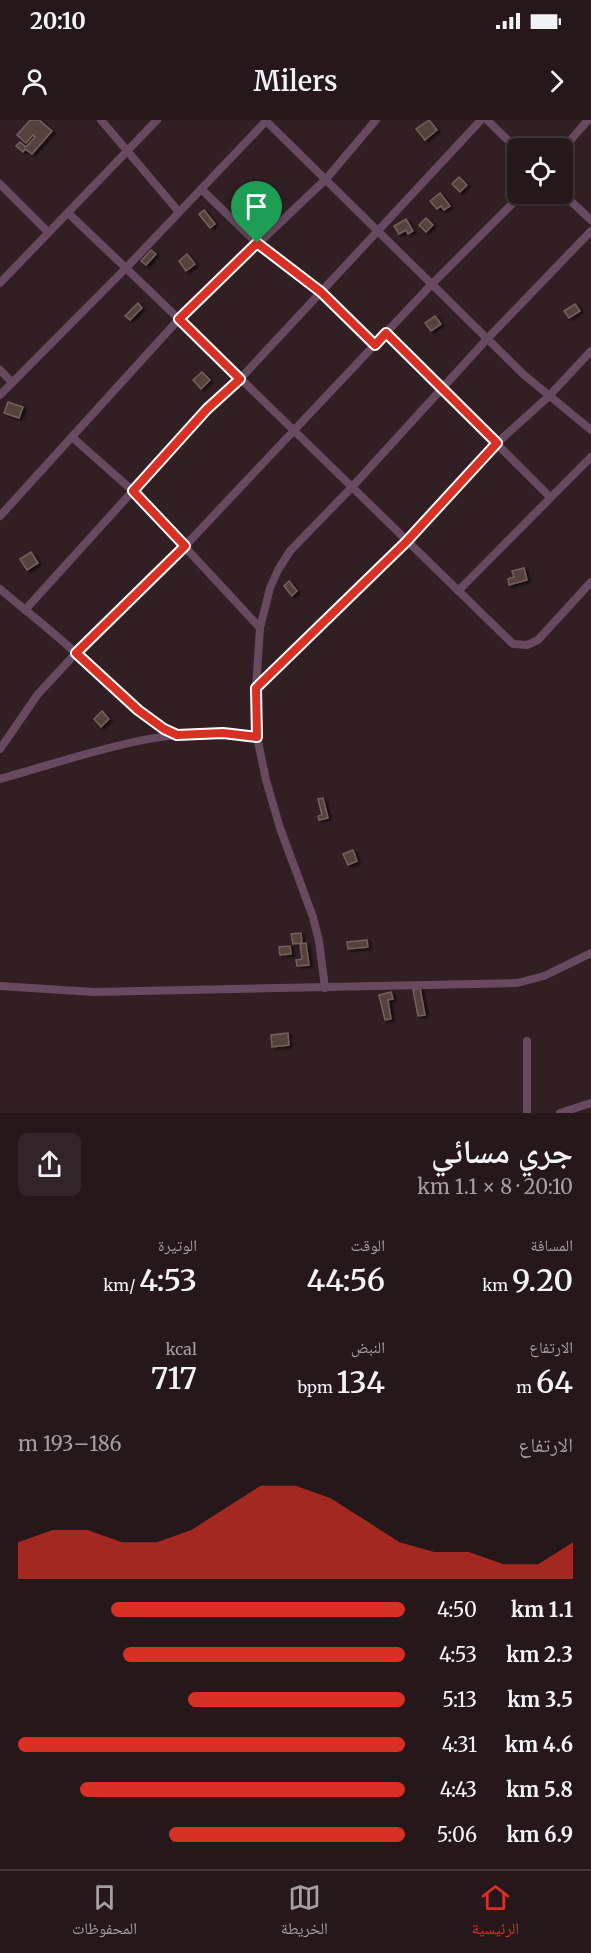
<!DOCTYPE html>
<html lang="ar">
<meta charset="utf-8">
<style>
body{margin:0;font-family:Merriweather,"Noto Naskh Arabic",serif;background:#322428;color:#f1f3f6;direction:rtl;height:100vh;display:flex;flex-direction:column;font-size:22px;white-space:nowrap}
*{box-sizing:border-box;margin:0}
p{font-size:20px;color:#a49fa3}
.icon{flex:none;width:33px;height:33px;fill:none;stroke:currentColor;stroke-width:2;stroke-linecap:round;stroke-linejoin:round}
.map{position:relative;height:993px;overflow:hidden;direction:ltr}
.panel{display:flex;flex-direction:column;background:#26171b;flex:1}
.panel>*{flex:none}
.tools{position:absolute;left:507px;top:18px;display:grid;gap:12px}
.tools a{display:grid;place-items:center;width:66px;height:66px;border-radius:9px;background:#26171b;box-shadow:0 2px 4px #0004,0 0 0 2px #42363a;font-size:30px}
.pin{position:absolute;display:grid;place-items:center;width:51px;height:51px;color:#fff;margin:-62px -26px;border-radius:50% 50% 50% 0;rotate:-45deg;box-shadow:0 0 6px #0007}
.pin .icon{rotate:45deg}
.round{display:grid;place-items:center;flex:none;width:63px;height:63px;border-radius:9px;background:#322428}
.summary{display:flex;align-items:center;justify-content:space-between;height:102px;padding:0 18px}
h1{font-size:33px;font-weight:600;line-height:45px}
.metrics{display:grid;grid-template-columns:repeat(3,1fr);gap:9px;height:102px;padding:6px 18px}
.metrics div{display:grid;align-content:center}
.metrics b{font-size:30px;font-weight:600}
.metrics small{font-size:16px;font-weight:400}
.metrics p{font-size:16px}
.chart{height:168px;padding:12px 18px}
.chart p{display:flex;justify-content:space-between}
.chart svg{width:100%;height:108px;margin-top:6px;fill:#d93025;opacity:.7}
ul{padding:0 18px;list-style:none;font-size:20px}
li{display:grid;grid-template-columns:96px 72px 1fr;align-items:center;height:45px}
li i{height:15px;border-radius:8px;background:#d93025}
.status{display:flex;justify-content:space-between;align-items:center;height:42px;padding:0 30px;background:#26171b;direction:ltr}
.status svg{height:16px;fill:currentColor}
header{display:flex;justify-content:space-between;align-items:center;height:78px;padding:0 18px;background:#26171b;font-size:27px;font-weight:600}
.dock{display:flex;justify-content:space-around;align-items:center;height:84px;border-top:2px solid #42363a;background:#26171b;font-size:16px;color:#a49fa3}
.dock a{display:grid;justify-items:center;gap:3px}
.dock .on{color:#d93025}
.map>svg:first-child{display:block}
</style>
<div class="status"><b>20:10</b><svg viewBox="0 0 49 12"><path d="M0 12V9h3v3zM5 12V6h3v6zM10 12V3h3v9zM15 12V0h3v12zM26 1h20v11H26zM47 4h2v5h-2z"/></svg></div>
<header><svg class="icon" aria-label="forward" viewBox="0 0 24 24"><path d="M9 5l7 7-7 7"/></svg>Milers<svg class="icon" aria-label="person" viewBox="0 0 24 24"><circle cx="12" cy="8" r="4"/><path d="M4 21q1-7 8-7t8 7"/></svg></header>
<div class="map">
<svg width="591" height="993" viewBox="0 0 591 993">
<defs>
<filter id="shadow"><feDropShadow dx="3" dy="2" stdDeviation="1.5" flood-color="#0009"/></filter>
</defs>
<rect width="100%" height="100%" fill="#321f24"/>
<g fill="#57433e" stroke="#76605b" stroke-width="1.5" filter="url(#shadow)">
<path d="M30 0H39L52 11 32 34 25 29 23 32 16 26 20 22 26 27 35 17 33 15 26 23 17 15Z"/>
<path d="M429 0 437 10 425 20 416 9Z"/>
<path d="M459 57 467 65 460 72 452 64Z"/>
<path d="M440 73 450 86 444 90 441 86 437 89 430 81Z"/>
<path d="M204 90 215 104 210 108 199 94Z"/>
<path d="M426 98 433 105 426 112 419 105Z"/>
<path d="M406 99 413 111 408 114 406 110 399 114 394 106Z"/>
<path d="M151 130 156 134 146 145 141 141Z"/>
<path d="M187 134 195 144 186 151 179 141Z"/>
<path d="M138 183 142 188 130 200 125 196Z"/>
<path d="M575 184 580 191 569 198 564 191Z"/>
<path d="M435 196 441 204 431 211 425 203Z"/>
<path d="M202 252 210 260 201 269 193 260Z"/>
<path d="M8 282 23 287 19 298 4 293Z"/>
<path d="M31 432 38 443 27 450 20 439Z"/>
<path d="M524 448 527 460 509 465 508 459 514 457 512 451Z"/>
<path d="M289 461 297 471 292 476 284 466Z"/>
<path d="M102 591 109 599 101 607 94 599Z"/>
<path d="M323 678 328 698 319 700 318 696 322 695 318 679Z"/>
<path d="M353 730 357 741 348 745 343 734Z"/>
<path d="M301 813 302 823 293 824 291 814Z"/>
<path d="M367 820 368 827 348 829 347 822Z"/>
<path d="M306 823 309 845 297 846 296 840 302 839 300 824Z"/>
<path d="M290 826 291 834 280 835 279 827Z"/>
<path d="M420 868 425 895 418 896 413 870Z"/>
<path d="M391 872 393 879 388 880 391 899 385 900 379 875Z"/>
<path d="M288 913 289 925 272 927 271 915Z"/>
</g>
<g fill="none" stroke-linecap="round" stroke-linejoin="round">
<g stroke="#674a5f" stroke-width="8">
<path d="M101 0 179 92"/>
<path d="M265 0 523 254 591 310"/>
<path d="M487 0 518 30"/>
<path d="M562 30 588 0"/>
<path d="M0 64 48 112"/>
<path d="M201 69 257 123 321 172 375 225"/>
<path d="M562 73 591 100"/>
<path d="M68 93C218 235 365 380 513 524L527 525 538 520 591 462"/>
<path d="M0 163 157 0"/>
<path d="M386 213 550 377"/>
<path d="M0 250 12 262"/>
<path d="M0 275 126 148 267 0"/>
<path d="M72 317 133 371 260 508"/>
<path d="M0 396 179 199 326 59 376 0"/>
<path d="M0 469C26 491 52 511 77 534 109 562 138 597 177 614"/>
<path d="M458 471 591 337"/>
<path d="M25 490 207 289 240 259 481 0"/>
<path d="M256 568 406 422 497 323 549 276 591 231"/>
<path d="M0 629 38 574 76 533 185 426 431 165 522 74"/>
<path d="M0 659C83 636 170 601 257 617"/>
<path d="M0 866 93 872 517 863 544 856 591 833"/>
<path d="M325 868 319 821 313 797 280 708 266 660 257 617 256 568 260 508 270 468 278 450 290 431 353 366 487 219 591 111"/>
<path d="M527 993V921"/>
<path d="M560 993 591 983"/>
</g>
</g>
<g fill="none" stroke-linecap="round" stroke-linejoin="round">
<g stroke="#fff" stroke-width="12">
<path id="route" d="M257 123 321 172 375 225 386 213 497 323 406 422 256 568 257 617 223 613 177 615 164 609 138 590 76 533 185 426 133 371 207 289 240 259 179 199Z"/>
</g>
<use href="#route" stroke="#d93025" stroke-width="8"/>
</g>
</svg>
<div class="tools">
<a><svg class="icon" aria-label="locate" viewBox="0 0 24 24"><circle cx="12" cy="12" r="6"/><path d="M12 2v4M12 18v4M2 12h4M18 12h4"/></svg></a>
</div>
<div class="pin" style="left:257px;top:123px;background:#1e9e55"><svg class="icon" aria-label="arrive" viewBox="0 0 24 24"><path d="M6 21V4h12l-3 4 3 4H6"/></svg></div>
</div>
<section class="panel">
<div class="summary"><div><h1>جري مسائي</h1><p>20:10 · 8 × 1.1 km</p></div><a class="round"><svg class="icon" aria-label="share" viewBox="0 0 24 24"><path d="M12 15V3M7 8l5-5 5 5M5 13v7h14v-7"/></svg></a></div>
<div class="metrics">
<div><p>المسافة</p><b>9.20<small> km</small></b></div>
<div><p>الوقت</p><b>44:56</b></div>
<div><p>الوتيرة</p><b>4:53<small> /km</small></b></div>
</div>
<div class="metrics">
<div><p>الارتفاع</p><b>64<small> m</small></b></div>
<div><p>النبض</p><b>134<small> bpm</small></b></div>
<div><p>kcal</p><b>717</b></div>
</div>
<div class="chart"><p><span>الارتفاع</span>186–193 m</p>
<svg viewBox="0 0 160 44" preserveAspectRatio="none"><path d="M0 44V29L10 24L20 24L30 29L40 29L50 24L60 15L70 6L80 6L90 11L100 20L110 29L120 33L130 33L140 38L150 38L160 29V44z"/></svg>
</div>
<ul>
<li><b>1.1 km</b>4:50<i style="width:76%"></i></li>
<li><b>2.3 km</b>4:53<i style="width:73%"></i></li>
<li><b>3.5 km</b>5:13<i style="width:56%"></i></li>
<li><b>4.6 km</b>4:31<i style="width:100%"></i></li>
<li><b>5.8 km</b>4:43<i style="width:84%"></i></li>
<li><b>6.9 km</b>5:06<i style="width:61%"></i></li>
</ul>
</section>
<nav class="dock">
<a class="on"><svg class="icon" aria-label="home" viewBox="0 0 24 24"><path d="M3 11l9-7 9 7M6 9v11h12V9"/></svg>الرئيسية</a>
<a><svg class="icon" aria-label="map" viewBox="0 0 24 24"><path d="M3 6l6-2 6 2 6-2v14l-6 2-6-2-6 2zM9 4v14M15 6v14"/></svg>الخريطة</a>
<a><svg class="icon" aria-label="saved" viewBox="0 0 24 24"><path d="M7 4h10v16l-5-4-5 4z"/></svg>المحفوظات</a>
</nav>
